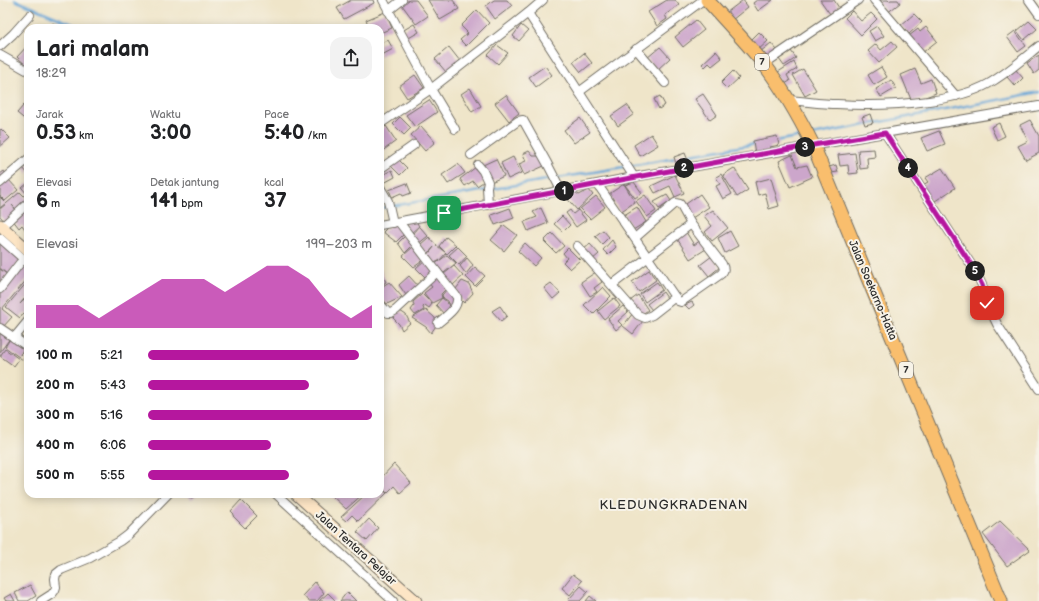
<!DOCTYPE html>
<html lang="id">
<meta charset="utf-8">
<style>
body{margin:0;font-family:"Balsamiq Sans",sans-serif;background:#f2f2f2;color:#202124;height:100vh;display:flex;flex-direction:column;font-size:15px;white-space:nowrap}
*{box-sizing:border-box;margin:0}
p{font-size:13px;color:#757577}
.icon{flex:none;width:22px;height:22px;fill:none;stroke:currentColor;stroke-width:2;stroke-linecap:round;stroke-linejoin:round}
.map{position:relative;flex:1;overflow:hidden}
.drawer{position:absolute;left:24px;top:24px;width:360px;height:474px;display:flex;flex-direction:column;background:#fff;border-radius:12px;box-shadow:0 2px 10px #0003}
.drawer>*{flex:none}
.pin{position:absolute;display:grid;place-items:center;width:34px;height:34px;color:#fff;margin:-17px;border-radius:8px;box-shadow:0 2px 6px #0006}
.km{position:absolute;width:20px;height:20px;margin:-10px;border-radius:50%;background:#222;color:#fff;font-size:11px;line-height:20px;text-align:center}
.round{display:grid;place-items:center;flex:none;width:42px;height:42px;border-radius:12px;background:#f2f2f2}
.summary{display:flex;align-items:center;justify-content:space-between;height:68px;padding:0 12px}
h1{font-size:22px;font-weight:700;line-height:30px}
.stats{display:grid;grid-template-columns:repeat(3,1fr);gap:6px;height:68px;padding:4px 12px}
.stats div{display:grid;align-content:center}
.stats b{font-size:20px;font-weight:700}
.stats small{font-size:11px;font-weight:400}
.stats p{font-size:11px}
.chart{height:112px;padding:8px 12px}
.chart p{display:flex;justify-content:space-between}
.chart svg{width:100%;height:72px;margin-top:4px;fill:#b5179e;opacity:.7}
ul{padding:0 12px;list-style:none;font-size:13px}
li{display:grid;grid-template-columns:64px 48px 1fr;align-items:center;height:30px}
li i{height:10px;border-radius:5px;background:#b5179e}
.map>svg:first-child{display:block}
</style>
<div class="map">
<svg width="1039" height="601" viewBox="0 0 1039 601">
<rect width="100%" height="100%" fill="#f7f3e8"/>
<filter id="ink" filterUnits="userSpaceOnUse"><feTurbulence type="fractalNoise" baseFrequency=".025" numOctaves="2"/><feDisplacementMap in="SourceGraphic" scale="8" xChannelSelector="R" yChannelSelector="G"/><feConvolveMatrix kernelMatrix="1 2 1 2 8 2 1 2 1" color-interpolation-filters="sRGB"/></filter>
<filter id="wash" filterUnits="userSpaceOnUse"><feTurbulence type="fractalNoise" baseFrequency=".012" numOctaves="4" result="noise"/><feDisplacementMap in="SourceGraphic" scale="16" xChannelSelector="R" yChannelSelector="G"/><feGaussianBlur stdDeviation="0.9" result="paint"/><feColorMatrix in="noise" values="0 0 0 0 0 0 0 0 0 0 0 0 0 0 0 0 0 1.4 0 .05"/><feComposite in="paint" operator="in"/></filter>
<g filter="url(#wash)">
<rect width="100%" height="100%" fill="#efe5c9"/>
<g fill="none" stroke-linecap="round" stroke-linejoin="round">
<g stroke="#64a4d7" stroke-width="2.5">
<path d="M15 0 82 28"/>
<path d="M812 135 855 127 1039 92"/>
<path d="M775 141 803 136"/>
<path d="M684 156 756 144"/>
<path d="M380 208 677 158"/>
</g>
</g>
<g id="blocks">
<g fill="#cca6cb">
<path d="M351 0H373L374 3 344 19 337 8Z"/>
<path d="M409 0H416L428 16 416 24 402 5Z"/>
<path d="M428 0H453L459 9 440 20Z"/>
<path d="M494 0H507L512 6 495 19 486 6Z"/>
<path d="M667 0H675L679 5 665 15 667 19 657 26 648 12Z"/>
<path d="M743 0 748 7 732 20 726 13Z"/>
<path d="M757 0H773L758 11 753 3Z"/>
<path d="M820 0H834L839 8 830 14Z"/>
<path d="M877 0H888L889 1 891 0H898L900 3 887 13Z"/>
<path d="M477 10 489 23 466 46 460 40 468 33 461 26Z"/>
<path d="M852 11 861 21 871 13 877 19 861 35 845 18Z"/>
<path d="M385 12 392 28 380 33V28H370L366 20Z"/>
<path d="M914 14 922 22 909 34 901 25Z"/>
<path d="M696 20 704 30 683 47 675 37Z"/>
<path d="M1029 21 1037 29 1024 40 1017 31Z"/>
<path d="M53 23 59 28H48Z"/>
<path d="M414 24 419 32 407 39 402 31Z"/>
<path d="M521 25 528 31 519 41 513 36Z"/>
<path d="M877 26 884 36 875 41 869 31Z"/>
<path d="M926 27 937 41 922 53 909 36 918 29 920 32Z"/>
<path d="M1015 31 1026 46 1018 52 1007 37Z"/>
<path d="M759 32 768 41 757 51 749 42Z"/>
<path d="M388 40 393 49 380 56V44Z"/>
<path d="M892 41 897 47 879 63 868 51 876 44 881 50Z"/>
<path d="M771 43 777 50 766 59 760 52Z"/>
<path d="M28 45V67L17 57Z"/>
<path d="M497 45 508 53 498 64 488 55Z"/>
<path d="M449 47 460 61 446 72 435 59Z"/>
<path d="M660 47 670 58 657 70 647 58Z"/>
<path d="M716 51 722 58 712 66 709 63 705 67 702 64Z"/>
<path d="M791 51 796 58 784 66 779 59Z"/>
<path d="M584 53 592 63 581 72 573 62Z"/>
<path d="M1039 55V70L1034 74 1027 63Z"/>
<path d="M794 62 797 69 787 75 790 81 783 85 775 74Z"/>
<path d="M545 66 552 75 536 87 529 77Z"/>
<path d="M881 67 887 77 874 85 868 75Z"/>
<path d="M803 69 816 90 805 96 793 75Z"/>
<path d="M915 69 921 83 931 79 936 93 912 102 901 75Z"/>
<path d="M1016 70 1023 78 1015 86 1007 77Z"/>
<path d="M733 71 739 78 727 89 721 83Z"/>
<path d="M415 75 424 88 407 98 399 86Z"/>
<path d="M891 80 896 88 881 97 876 89Z"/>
<path d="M470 88 481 106 472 112 461 94Z"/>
<path d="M703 94 717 115 710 120 695 99Z"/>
<path d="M506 95 519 113 509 121 495 103Z"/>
<path d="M660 96 665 105 659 109 654 99Z"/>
<path d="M429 100 437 112 415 127 406 115Z"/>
<path d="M24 105 28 108V122L17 113Z"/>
<path d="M627 105 634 114 618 126 611 116Z"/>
<path d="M870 114 873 123 865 125 862 117Z"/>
<path d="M400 117 411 128 404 135 393 124Z"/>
<path d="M580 118 590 132 574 143 564 130Z"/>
<path d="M1030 120 1039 136V153L1026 160 1018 146 1028 141 1020 125Z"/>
<path d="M999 123 1005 136 997 140 991 127Z"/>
<path d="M386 126 396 141 381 152 380 150V140L382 139 380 136V131Z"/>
<path d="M421 126 435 142 425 151 411 135Z"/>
<path d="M1 129 10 138 0 147V130Z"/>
<path d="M939 131 945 144 927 151 921 138Z"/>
<path d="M651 134 658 145 640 156 634 145Z"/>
<path d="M777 136 779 145 770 147 771 151 755 154 753 141Z"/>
<path d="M874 149 875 157 867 158 868 168 860 169 858 150Z"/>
<path d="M529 151 533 156H540L544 166 524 175 519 164 526 161 523 154Z"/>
<path d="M685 153 689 163 677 167 674 157Z"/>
<path d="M855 153 858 173 849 174 848 165 840 166 838 155Z"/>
<path d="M792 155 797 167 807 165 812 177 790 187 779 161Z"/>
<path d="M513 157 521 173 508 179 501 163Z"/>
<path d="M398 159 407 168 400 175 391 166Z"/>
<path d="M496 159 504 176 491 182 483 165Z"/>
<path d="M28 163V174L23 168Z"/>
<path d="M458 164 465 173 448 184 442 175Z"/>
<path d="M836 165 838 172 831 173 829 167Z"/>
<path d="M476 167 486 180 477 186 473 181 465 186 460 179Z"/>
<path d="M734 168 748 190 737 197 723 175Z"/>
<path d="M942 168 955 188 932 203 921 186 928 182 925 178Z"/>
<path d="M392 170 395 177 382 184 380 180V176Z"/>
<path d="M4 171 7 176 0 181V174Z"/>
<path d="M721 174 732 194 723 199 716 186 720 184 716 177Z"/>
<path d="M675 175 684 193 675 197 670 186 655 193 651 186Z"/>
<path d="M771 178 779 206 769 209 765 193 758 195 755 182Z"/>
<path d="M8 179 18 190 5 201 0 196V186Z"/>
<path d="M634 182 642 193 635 198 625 185Z"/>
<path d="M28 183V195L22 188Z"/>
<path d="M407 183 411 193 403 196 401 193 392 197 389 190Z"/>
<path d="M624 184 635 202 620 212 609 194Z"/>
<path d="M589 190 593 195 577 210 565 196 575 192 579 195Z"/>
<path d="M20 192 28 200 18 211 12 205 18 212 5 222 0 216V209Z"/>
<path d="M700 194 709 207 692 218 683 206Z"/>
<path d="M645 195 656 211 647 217 636 201Z"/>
<path d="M667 195 671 201 659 209 654 202Z"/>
<path d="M596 196 605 207 590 219 580 209Z"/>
<path d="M0 197 6 203 0 208Z"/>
<path d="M28 206V231L27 232 22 225 19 228 12 219Z"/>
<path d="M637 207 646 222 633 230 624 215Z"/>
<path d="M510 208 514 218 495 225 491 215Z"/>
<path d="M541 208 548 223 528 231 524 222 537 217 533 212Z"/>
<path d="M570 210 573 214 578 210 586 220 576 227 566 213Z"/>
<path d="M713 210 728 228 712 241 705 232 712 226 704 216Z"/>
<path d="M562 216 570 225 563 232 554 224Z"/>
<path d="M415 220 419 226 410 234 404 226 408 221Z"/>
<path d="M398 223 405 233 396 242 383 232 391 224Z"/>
<path d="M504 225 517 235 504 251 491 240Z"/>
<path d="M420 227 428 236 418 244 411 235Z"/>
<path d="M603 230 609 237 602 244 595 236Z"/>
<path d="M730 231 738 246 725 253 718 238Z"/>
<path d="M686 232 694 245 701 240 706 249 690 259 676 237Z"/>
<path d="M552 233 564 246 556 253 544 241Z"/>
<path d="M406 235 414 244 405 253 398 243Z"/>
<path d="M429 237 436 245 446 253 439 261 434 263 427 256 434 247 427 255 420 245Z"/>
<path d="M446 237 456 245 447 254 439 246Z"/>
<path d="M0 239 23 259 8 275 0 268Z"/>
<path d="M612 240 616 247 608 255 603 250Z"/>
<path d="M525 243 541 258 534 266 518 251Z"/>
<path d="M590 244 599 254 592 260 583 250Z"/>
<path d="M414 246 425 259 414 267 403 256Z"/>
<path d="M458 247 467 256 459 265 449 255Z"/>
<path d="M568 248 580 260 570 269 563 262 567 258 563 253Z"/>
<path d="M447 255 456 263 444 273 435 264Z"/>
<path d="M712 256 720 267 709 276 700 265Z"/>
<path d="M467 258 473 265 466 274 460 266Z"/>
<path d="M425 260 435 271 427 279 416 268Z"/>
<path d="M22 261 28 267V278L2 309 12 317 3 327 0 325V292Z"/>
<path d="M454 266 463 276 453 285 444 274Z"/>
<path d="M475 267 485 276 475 286 466 277Z"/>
<path d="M0 269 8 275 0 286Z"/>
<path d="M380 269 386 282 380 286Z"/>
<path d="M649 270 656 280 639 292 632 282Z"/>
<path d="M596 272 602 282 594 288 597 292 590 296 581 282Z"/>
<path d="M436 274 448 287 441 294 442 298 432 303 424 293 432 287 428 282Z"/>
<path d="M409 276 419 287 408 298 399 285Z"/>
<path d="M28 281V299L27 300 25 298 20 304 24 300 27 302 28 301V315L24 313 20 318 6 307Z"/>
<path d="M462 281 469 284 473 293 464 303 460 299 456 289Z"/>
<path d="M389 282 402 297 387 304 380 296V288Z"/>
<path d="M657 282 662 290 645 302 640 294Z"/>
<path d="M551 283 560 293 553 299 544 288Z"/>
<path d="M603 287 611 296 593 314 584 305Z"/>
<path d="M448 288 456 301 450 307 448 301 443 298V297V298L442 295Z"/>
<path d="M663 292 667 298 652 310 647 304Z"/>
<path d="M422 294 432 304 429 308 425 305 423 307 424 310 415 315 411 310 414 306 413 302Z"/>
<path d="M638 295 648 310 640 316 630 301Z"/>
<path d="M442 298 447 302 450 308 444 314 436 305Z"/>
<path d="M614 298 620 306 604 319 598 311Z"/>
<path d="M692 302 694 305 689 309 685 305Z"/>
<path d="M500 306 507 316 501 321 492 311Z"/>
<path d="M623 306 628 312 618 321 622 325 616 330 608 319Z"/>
<path d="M426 310 434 317 438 323 431 333 426 327 412 318Z"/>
<path d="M400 311 406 315 410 323 402 330 399 324 393 318Z"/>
<path d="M633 313 643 321 633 334 623 326Z"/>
<path d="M0 330 11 337 0 352Z"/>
<path d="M10 339 24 348 20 355 25 348 28 350V354L23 360 5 347Z"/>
<path d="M5 349 19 359 14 366 0 356Z"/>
<path d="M394 464 411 483 400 493 394 486 387 493 380 486V479Z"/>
<path d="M380 488 387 493 358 521 352 515 346 521 341 517 366 494H380Z"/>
<path d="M185 494H197L192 499Z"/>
<path d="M334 494H363L346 509 332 496Z"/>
<path d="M241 500 257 516 245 528 233 516 234 514 231 511Z"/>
<path d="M369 519 378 528 367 541 357 532Z"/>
<path d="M1000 521 1030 550 1007 566 983 534Z"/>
<path d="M573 574 582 581 570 595 562 588Z"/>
<path d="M315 582 324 593 317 601H308L303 595Z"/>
<path d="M30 585 36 596 28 601H19L15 593Z"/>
<path d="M581 586 588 592 580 601H569L568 600Z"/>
<path d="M347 592 356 601H340Z"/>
<path d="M328 593 335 600 334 601H319Z"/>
<path d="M11 594 15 601H6L4 598Z"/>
<path d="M590 596 596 601H586Z"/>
</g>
</g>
</g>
<g filter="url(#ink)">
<use href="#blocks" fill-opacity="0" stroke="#706c62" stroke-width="1"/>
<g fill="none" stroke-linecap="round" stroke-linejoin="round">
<g stroke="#706c62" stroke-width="10">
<g id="minor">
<path d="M383 0 431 89 455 129"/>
<path d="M874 0 956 96"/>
<path d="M1029 0 1039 14"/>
<path d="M388 11 402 0"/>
<path d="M528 13 634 177"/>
<path d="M0 46 13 34 30 15"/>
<path d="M636 49 665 83"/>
<path d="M0 55 28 71"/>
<path d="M764 64 858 0"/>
<path d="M579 92 703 0"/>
<path d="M788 100C805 101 821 104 837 104 869 106 898 105 929 101 949 98 970 94 988 84 1006 74 1023 59 1039 46"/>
<path d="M380 124 431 89 528 13 543 0"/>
<path d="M885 133 974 269 982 285 987 303 997 324 1039 389"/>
<path d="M471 155 518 121 523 120 547 163 562 192"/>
<path d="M478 165 483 171 488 182 487 187 488 205"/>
<path d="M380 169 414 145"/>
<path d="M0 183 28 159"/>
<path d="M598 185 675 297"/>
<path d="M380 187 388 201 393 223"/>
<path d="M399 222 437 272 457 297C459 308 446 316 438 323"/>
<path d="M380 225 634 177 1039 106"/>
<path d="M2 227 28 203"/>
<path d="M0 238 27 262"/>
<path d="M577 246 638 315 645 318 652 315 675 297 678 301 681 302 721 274C725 270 724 268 722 264L691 224 680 204 675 203 635 238"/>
<path d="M612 285 691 224"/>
<path d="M0 289 20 263 24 259"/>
<path d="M380 304 388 313H391L396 310 437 272"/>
<path d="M0 328 28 347"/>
<path d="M14 338 28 321"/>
<path d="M276 494 393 601"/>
<path d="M41 601 52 594 55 590 56 587 55 579 56 574 61 570 90 558 120 541 128 535 168 494"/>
</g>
</g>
<g stroke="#706c62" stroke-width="13">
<g id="secondary">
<path d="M0 225 28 250"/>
<path d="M296 494 416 601"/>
</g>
</g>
<g stroke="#706c62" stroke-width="15">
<path id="trunk" d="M707 0C726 21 746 42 764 64 783 89 799 117 813 145L1001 601"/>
</g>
<use href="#minor" stroke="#fff" stroke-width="8"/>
<use href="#secondary" stroke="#fde5c5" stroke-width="11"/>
<use href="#trunk" stroke="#f9be6d" stroke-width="13"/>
</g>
</g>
<g fill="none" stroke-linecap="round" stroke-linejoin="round" filter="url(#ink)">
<g stroke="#fff" stroke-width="8">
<path id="route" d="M444 213C591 186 737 157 885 133L974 269 982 285 987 303"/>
</g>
<use href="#route" stroke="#b5179e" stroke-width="5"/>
</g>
<g text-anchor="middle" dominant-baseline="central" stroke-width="4" stroke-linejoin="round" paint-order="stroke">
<g fill="#f7f3e8" stroke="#686764" stroke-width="1">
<rect x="755" y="54" width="14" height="16" rx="3"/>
<rect x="899" y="362" width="14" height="16" rx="3"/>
</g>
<g font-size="10" font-weight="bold" fill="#2b2b2b">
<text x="762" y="62">7</text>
<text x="906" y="370">7</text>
</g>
<g font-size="11" fill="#2b2b2b" stroke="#f7f3e8">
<text transform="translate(873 290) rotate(67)">Jalan Soekarno-Hatta</text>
<text transform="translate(356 548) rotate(42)">Jalan Tentara Pelajar</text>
</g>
<g font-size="13" letter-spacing="1" fill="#2b2b2b" stroke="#f7f3e8">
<text x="674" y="505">KLEDUNGKRADENAN</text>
</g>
</g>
</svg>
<div class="pin" style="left:444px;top:213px;background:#1e9e55"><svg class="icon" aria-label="arrive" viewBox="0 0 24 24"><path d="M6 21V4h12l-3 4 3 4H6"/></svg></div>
<div class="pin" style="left:987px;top:303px;background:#d93025"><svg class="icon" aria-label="check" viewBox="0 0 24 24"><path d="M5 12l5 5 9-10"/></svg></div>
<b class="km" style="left:564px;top:191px">1</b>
<b class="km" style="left:684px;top:168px">2</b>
<b class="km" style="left:805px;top:147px">3</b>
<b class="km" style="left:908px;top:168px">4</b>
<b class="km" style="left:975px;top:271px">5</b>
<section class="drawer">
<div class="summary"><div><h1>Lari malam</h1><p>18:29</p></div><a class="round"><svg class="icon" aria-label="share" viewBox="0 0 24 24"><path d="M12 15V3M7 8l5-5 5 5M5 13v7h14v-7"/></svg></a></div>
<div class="stats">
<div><p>Jarak</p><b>0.53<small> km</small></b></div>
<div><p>Waktu</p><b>3:00</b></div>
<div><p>Pace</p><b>5:40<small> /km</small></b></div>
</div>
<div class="stats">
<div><p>Elevasi</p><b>6<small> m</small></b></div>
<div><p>Detak jantung</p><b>141<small> bpm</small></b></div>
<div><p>kcal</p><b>37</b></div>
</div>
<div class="chart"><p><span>Elevasi</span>199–203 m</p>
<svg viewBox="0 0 160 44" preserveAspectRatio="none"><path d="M0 44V30L10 30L20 30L30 38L40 30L50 22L60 14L70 14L80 14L90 22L100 14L110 6L120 6L130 14L140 30L150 38L160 30V44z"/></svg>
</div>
<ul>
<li><b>100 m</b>5:21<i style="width:94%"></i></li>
<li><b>200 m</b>5:43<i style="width:72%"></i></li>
<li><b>300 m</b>5:16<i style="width:100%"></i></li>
<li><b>400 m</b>6:06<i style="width:55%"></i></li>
<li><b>500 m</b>5:55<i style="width:63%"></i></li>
</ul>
</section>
</div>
